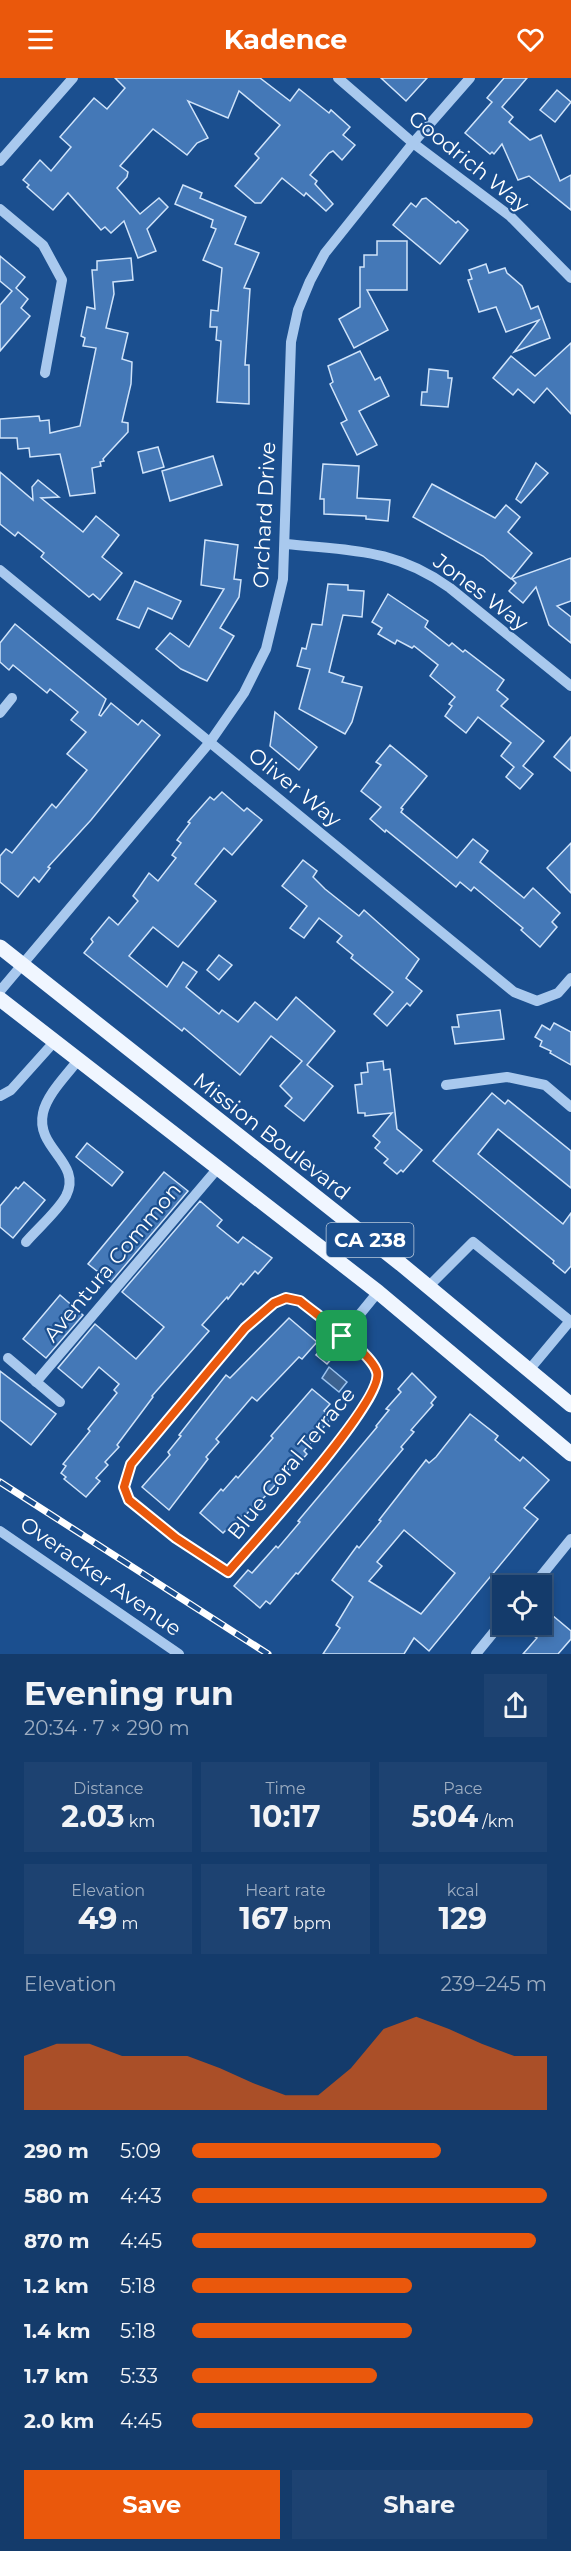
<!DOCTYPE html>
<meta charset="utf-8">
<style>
body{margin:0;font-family:Montserrat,sans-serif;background:#1d4271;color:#f1f3f6;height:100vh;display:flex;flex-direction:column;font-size:22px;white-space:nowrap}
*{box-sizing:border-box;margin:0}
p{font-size:20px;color:#9dadc1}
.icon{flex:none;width:33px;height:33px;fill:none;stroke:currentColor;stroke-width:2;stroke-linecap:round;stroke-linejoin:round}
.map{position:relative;height:1576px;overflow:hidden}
.drawer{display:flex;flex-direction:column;background:#143b6b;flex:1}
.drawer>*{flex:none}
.fabs{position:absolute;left:492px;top:1497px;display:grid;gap:12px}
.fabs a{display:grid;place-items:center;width:60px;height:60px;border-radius:0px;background:#143b6b;box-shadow:0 3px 9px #0003,0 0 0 2px #33557e;font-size:30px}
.pin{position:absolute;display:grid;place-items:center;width:51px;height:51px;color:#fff;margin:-26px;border-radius:12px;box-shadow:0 3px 9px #0006}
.round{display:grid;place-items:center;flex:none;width:63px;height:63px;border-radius:0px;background:#1d4271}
.head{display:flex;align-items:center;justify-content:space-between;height:102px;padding:0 24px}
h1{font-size:33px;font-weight:700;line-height:45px}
.figures{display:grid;grid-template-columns:repeat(3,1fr);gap:9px;height:102px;padding:6px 24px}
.figures div{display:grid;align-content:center;border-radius:0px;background:#1d4271;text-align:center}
.figures b{font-size:30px;font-weight:700}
.figures small{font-size:16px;font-weight:400}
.figures p{font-size:16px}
.chart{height:168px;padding:12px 24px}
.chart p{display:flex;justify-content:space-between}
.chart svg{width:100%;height:108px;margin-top:6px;fill:#ea580c;opacity:.7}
.button{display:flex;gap:12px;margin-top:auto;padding:12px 24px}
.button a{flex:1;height:69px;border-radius:0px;background:#ea580c;color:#fff;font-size:24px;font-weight:700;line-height:69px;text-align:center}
.button a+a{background:#1d4271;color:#f1f3f6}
ul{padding:0 24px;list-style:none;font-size:20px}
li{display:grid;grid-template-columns:96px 72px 1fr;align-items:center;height:45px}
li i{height:15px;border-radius:8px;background:#ea580c}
header{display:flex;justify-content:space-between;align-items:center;height:78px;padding:0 24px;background:#ea580c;color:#fff;font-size:27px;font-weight:700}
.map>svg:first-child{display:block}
</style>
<header><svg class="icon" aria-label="menu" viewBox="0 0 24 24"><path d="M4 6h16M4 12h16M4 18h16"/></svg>Kadence<svg class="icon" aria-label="heart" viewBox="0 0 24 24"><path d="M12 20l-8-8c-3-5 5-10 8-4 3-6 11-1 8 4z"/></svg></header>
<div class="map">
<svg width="571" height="1576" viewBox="0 0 571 1576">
<rect width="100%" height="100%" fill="#1b4f8f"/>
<path fill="#3c6290" stroke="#9cc4f0" stroke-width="1.5" d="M329 1289 347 1304 339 1314 322 1300Z"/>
<g fill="#4478b7" stroke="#cfe3fa" stroke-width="1.5" fill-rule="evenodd">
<path d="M115 0H260L290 23 299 11 329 35 331 32 350 49 343 57 355 67 342 82 333 73 329 75 310 97 317 103 315 106 333 126 326 133 306 115 304 118 282 100 261 125H255L235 108 259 80 255 76 280 47 239 13 228 40 188 23 208 60 197 65 187 77 153 51 120 88 128 94 127 99 117 110 140 136 159 120 168 129 147 151 156 173 138 180 124 143 111 155 105 149 101 152 68 115 53 132 27 109 29 107 23 102 40 82 51 93 71 69 60 59 94 20 107 31 125 10Z"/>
<path d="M381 0H427L406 23Z"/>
<path d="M504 0H527L502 29 513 39 509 44 530 62 541 57 560 103 571 97V132L529 98 518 102 502 66 494 76 492 74 490 76 465 55 492 24 487 20Z"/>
<path d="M557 12 571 24 555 44 540 32Z"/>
<path d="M183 107 202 115 200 120 246 139 235 166 259 175 244 210 250 211 245 287H249V326L217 324 221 263 216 262 217 249H210L211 232 218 233 222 190 203 182 216 151 211 149 213 142 175 126Z"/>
<path d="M426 120 456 145 458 143 468 152 440 186 393 147 411 125 416 129 422 121Z"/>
<path d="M377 163H407V212H367L388 252 354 270 339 241 360 229V189H364V177H377Z"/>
<path d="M0 178 25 199 16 210 28 221 21 230 30 238 0 273V227L12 213 0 203Z"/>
<path d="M131 180 133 202 113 204 114 216 106 250 128 255 122 281 132 284 131 306 122 344 128 345V354L103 381 104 383 100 384 101 388 92 390 95 415 70 418 60 376 30 379 29 370 18 371 17 360H0V341L39 338 40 343 49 342 50 355 80 348 96 270 83 268 85 260 81 258 87 229 95 231 92 192H97V183Z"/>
<path d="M486 186 489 195 505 190 507 195 522 208 531 231 538 228 550 260 514 274 539 242 506 254 496 229 479 234 468 202 472 201 469 192Z"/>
<path d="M571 265V336L547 310 534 325 518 311 513 317 493 300 511 278 535 298Z"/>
<path d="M360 273 375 302 380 299 389 318 359 333 377 367 357 377 341 345 347 342 330 306 333 304 328 288Z"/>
<path d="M429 291 448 293V300H452L448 329 421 327 422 314H427Z"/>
<path d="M158 369 164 389 143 395 138 374Z"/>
<path d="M213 378 222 407 170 423 162 393Z"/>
<path d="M536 385 548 395 521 425 516 421Z"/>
<path d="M323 386 359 388 357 420 390 422 388 443 366 441V438L324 436V421H320Z"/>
<path d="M0 394 33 422 32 409 38 402 59 419 41 420 83 454 96 438 119 457 102 479 122 495 100 522 93 516 89 519 41 479 44 475 18 454 15 458 0 446Z"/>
<path d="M432 406 495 440 506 427 520 439 508 454 532 475 511 501 483 478 413 439Z"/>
<path d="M205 462 238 467 234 501 241 502 239 519 220 550 234 558 207 603 181 591 156 571 170 555 189 569 224 511 201 507Z"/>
<path d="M571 480V523L557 528 571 539V565L549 547 536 509 523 525 509 513 516 505 512 501Z"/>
<path d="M135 503 181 523 172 541 148 530 139 550 117 541Z"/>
<path d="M328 506 348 507V512L364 513 362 539 343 537 329 594 344 599 342 604 362 609 352 644 345 656 299 631 310 591 297 588 302 570 306 571 312 546 322 547Z"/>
<path d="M388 516 428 543 425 549 449 568 452 565 463 574 465 572 504 602 497 612 508 621 501 628 544 663 523 688 533 696 520 711 506 699 514 689 501 678 511 665 478 639 466 655 445 638 452 628 449 626 455 619 430 598 438 587 414 568 412 570 397 562 395 566 378 556 382 550 372 544Z"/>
<path d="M15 546 106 621 99 637 101 638 111 625 138 647 142 642 160 657 91 742 48 789 50 790 39 804 34 799 18 819 0 804V778L6 771 12 775 52 726 56 730 87 692 67 676 86 654 71 642 78 634 50 611 47 615 13 587 9 592 0 584V565Z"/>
<path d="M275 634 317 669 299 692 270 668Z"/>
<path d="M571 659V693L554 679Z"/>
<path d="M390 667 427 698 401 730 403 731 401 734 457 780 473 761 488 773 480 784 524 820 533 810 560 835 552 844 557 849 540 869 521 852 523 850 474 809 471 813 460 804 456 809 386 752 385 754 370 741 381 729 361 713 381 687 376 684Z"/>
<path d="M222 714 244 733 247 730 262 742 232 777 224 770 195 806 216 823 178 869 153 849 129 878 167 909 183 884 197 894 186 909 219 936 222 932 238 944 255 924 277 942 296 919 335 953 307 987 333 1008 304 1043 285 1028 292 1020 280 1008 302 983 271 958 240 997 184 950 182 953 84 875 93 864 91 861 109 839 118 847 138 823 133 818 149 795 158 803 176 780 172 777 181 765 177 762 190 745 188 744 210 719 214 722Z"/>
<path d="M571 765V815L547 790Z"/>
<path d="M303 782 317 793 313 799 325 811 359 838 364 832 419 881 406 900 422 913 410 928 407 925 387 948 374 936 393 914 351 880 353 877 337 864 342 858 319 840 304 860 290 850 307 828 282 808Z"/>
<path d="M219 877 232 887 219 902 207 892Z"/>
<path d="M500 932 504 961 455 966 452 949H459L457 937Z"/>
<path d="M554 945 571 954V987L550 975 551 973 540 968 542 963 535 959 542 947 550 952Z"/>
<path d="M383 983 384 992 390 991 397 1051 422 1072 403 1094 401 1092 397 1096 384 1085 388 1081 375 1070 380 1064 373 1058 392 1035 365 1038V1035H358L355 1007 362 1006 361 995 368 994 367 985Z"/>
<path d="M492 1015 505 1026 508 1022 571 1073V1110L498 1051 478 1076 563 1146 571 1135V1188L565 1195 553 1185 554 1183 433 1083Z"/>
<path d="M87 1065 123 1094 112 1108 76 1079Z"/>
<path d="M164 1094 188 1113 111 1204 88 1186Z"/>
<path d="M24 1104 45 1122 13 1160 0 1149V1128L16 1109 18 1111Z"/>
<path d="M200 1123 222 1142 217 1148 238 1165 243 1159 272 1180 258 1196 255 1193 243 1207 241 1205 228 1221 227 1219 202 1247 209 1253 152 1318 153 1319 117 1367 119 1369 105 1384 108 1387 96 1400 100 1403 86 1419 64 1401 66 1399 61 1395 66 1388 63 1386 90 1353 88 1351 117 1315 114 1312 119 1306 99 1289 82 1310 58 1290 95 1246 136 1281 164 1249 122 1214Z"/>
<path d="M60 1217 83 1237 46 1280 23 1261Z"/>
<path d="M289 1240 317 1264 302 1281 299 1279 257 1323 252 1319 216 1361 219 1364 206 1379 208 1381 169 1432 142 1409 170 1377 168 1374 181 1358 179 1357 226 1297 230 1300Z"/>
<path d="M326 1266 334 1273V1278L327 1286 316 1277Z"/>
<path d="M0 1293 56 1336 31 1367 0 1342Z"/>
<path d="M412 1295 436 1319 431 1325 433 1327 411 1352 414 1354 401 1369 403 1371 298 1496 296 1495 270 1526 266 1523 260 1530 234 1508 248 1492 252 1495 276 1468 278 1470 300 1444 298 1443 377 1349 376 1348 389 1332 386 1331 401 1314 398 1311Z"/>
<path d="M312 1311 330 1326 324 1333 332 1339 304 1373 307 1376 293 1392 290 1390 259 1425 257 1424 244 1439 242 1438 229 1453 227 1451 223 1455 200 1435 221 1411 223 1413 236 1398 238 1400 244 1393 273 1360 271 1358Z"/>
<path d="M470 1336 498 1358 495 1362 520 1383 523 1379 549 1402 524 1430 538 1441 429 1573 414 1560 404 1576H323L340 1550 336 1547 353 1519 332 1502 357 1468 359 1470 381 1443 379 1442 426 1382 429 1385 436 1379ZM404 1452 455 1495 421 1536 369 1503 382 1488 377 1484Z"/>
<path d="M552 1537 571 1553V1561L558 1576H523L537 1560 534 1558Z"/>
</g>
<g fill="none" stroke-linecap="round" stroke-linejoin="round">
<g stroke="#a9c9ee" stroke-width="10">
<path d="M338 0 413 65 510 138 571 200"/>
<path d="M0 83 73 0"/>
<path d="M0 131 43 167 62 202 45 295"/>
<path d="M286 466C351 473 394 470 450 510L571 608"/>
<path d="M0 492 514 914 537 923 558 915 571 900"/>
<path d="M0 635 12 620"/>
<path d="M0 913 210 664 244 615 266 571 283 501 291 264 298 232 310 203 325 175 413 65 470 0"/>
<path d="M446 1007 507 999 545 1007 571 1029"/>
<path d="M0 1018 11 1012 55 963"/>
<path d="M26 1164C37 1151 58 1133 66 1118 83 1084 35 1071 43 1035 47 1016 67 997 78 982"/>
<path d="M428 1209 473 1164 570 1243 529 1292"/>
<path d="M286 1220 300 1223C318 1238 371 1274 377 1294 385 1322 252 1466 228 1494L176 1460 129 1422 124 1409 131 1386 245 1250 274 1225Z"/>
<path d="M342 1258 378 1214"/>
<path d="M8 1280 60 1324"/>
<path d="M36 1304 218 1090"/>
<path d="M0 1453 179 1576"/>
<path d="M533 1508 571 1461"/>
<path d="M476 1576 502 1544"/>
</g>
<g stroke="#f0f6ff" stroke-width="15">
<path d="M0 869 401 1186 571 1327"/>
<path d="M0 921 378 1214 571 1376"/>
</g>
<g stroke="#fff" stroke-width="7">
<path id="rail" d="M0 1404 268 1576"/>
</g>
<use href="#rail" stroke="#1b4f8f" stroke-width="4.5" stroke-dasharray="14" stroke-linecap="butt"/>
</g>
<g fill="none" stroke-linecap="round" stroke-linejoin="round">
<g stroke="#fff" stroke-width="12">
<path id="route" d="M286 1220 300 1223C318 1238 371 1274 377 1294 385 1322 252 1466 228 1494L176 1460 129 1422 124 1409 131 1386 245 1250 274 1225Z"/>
</g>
<use href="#route" stroke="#ea580c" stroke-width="8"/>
</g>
<g text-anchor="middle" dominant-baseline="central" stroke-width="4.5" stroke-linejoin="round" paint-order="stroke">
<rect fill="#1b4f8f" stroke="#bbcadd" stroke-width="1.5" x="326.5" y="1145" width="87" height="34" rx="4.5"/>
<g font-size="20" font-weight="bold" fill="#fff">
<text x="370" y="1162">CA 238</text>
</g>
<g font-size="21" fill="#fff" stroke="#1b4f8f">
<text transform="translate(469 83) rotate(39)">Goodrich Way</text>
<text transform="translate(264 437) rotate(-87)">Orchard Drive</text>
<text transform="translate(481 514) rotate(37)">Jones Way</text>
<text transform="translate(295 709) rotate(39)">Oliver Way</text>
<text transform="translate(272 1058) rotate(38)">Mission Boulevard</text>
<text transform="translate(112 1184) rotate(-50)">Aventura Common</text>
<text transform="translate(291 1385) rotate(-51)">Blue Coral Terrace</text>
<text transform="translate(101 1498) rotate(35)">Overacker Avenue</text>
</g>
</g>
</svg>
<div class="fabs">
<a><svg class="icon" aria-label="locate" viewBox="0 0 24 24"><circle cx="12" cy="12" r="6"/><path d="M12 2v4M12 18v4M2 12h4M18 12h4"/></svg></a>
</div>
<div class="pin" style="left:342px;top:1258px;background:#1e9e55"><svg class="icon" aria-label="arrive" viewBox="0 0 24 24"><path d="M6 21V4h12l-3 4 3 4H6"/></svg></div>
</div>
<section class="drawer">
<div class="head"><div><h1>Evening run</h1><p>20:34 · 7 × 290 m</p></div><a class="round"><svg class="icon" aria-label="share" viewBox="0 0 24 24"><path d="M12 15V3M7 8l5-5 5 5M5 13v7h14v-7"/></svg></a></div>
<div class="figures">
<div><p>Distance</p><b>2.03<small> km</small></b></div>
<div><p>Time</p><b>10:17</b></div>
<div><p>Pace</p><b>5:04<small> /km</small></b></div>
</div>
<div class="figures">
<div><p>Elevation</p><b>49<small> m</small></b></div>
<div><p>Heart rate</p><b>167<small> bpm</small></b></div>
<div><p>kcal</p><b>129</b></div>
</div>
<div class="chart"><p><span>Elevation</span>239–245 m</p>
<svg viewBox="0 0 160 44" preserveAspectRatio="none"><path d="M0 44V22L10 17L20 17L30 22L40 22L50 22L60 27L70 33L80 38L90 38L100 27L110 11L120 6L130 11L140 17L150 22L160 22V44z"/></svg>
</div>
<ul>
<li><b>290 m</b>5:09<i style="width:70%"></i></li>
<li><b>580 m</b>4:43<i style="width:100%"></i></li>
<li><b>870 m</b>4:45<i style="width:97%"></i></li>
<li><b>1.2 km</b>5:18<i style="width:62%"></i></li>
<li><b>1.4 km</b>5:18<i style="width:62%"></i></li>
<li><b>1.7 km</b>5:33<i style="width:52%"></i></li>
<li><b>2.0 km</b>4:45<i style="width:96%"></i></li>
</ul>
<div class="button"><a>Save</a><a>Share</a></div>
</section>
